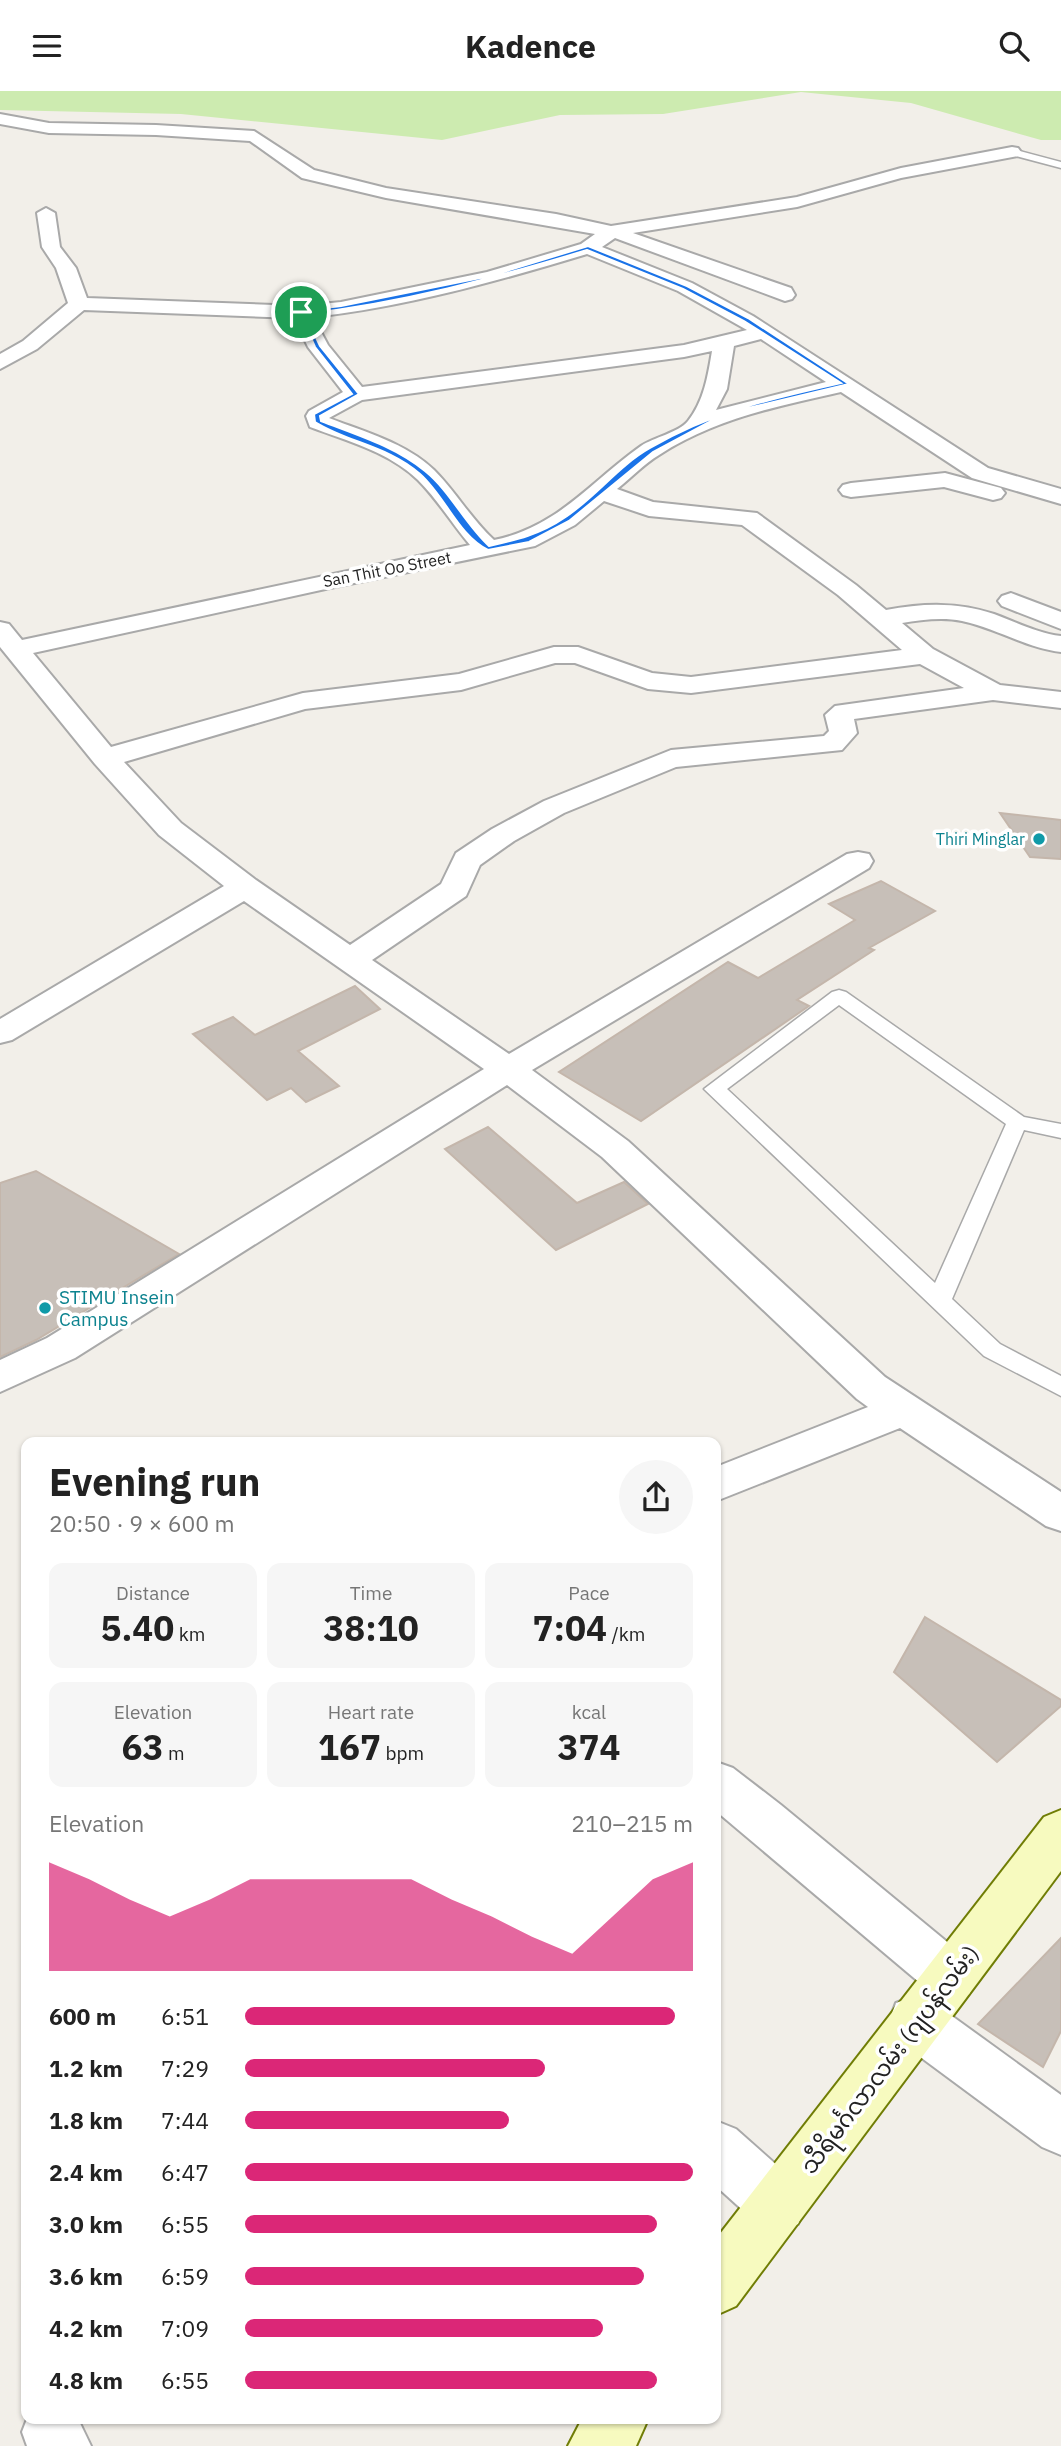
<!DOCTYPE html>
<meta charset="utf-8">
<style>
body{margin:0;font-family:"IBM Plex Sans","Noto Sans Myanmar",sans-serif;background:#f6f6f6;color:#222;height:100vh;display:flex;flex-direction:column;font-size:26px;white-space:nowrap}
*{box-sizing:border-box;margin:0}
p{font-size:23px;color:#767676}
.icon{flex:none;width:38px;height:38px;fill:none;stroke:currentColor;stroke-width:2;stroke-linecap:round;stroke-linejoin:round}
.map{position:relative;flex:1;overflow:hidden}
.side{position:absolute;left:21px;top:1346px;width:700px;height:987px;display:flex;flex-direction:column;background:#fff;border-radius:14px;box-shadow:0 2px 5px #0004}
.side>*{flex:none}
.pin{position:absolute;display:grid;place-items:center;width:60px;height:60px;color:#fff;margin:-30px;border:4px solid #fff;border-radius:50%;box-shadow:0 2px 7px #0007}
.round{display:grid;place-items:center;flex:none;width:74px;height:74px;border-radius:37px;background:#f6f6f6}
.overview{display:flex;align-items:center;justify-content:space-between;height:119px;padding:0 28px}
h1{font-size:38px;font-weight:700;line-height:52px}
.stats{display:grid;grid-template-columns:repeat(3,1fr);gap:10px;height:119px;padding:7px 28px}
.stats div{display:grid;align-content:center;border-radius:14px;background:#f6f6f6;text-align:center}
.stats b{font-size:35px;font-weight:700}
.stats small{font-size:19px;font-weight:400}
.stats p{font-size:19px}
.chart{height:196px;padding:14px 28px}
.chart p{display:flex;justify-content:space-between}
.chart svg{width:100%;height:126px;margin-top:7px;fill:#db2777;opacity:.7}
ul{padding:0 28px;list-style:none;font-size:23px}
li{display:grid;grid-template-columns:112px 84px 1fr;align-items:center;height:52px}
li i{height:18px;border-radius:9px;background:#db2777}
header{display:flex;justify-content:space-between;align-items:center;height:91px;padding:0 28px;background:#fff;font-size:32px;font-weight:700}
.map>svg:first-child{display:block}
</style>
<header><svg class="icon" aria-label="menu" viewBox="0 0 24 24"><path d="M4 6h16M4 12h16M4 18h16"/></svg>Kadence<svg class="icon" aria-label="search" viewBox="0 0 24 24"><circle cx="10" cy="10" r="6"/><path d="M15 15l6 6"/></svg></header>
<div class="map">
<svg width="1061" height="2355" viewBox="0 0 1061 2355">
<rect width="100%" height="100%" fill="#f2efe9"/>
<path fill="#cdebb0" d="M0 0H1061V49H1041L911 12 801 1 663 23 560 24 442 49 181 23 0 19Z"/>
<g fill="#c7bfb8" stroke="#c4b6ab" stroke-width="2">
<path d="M1000 722 1061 729V768L1030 766Z"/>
<path d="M881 790 935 820 869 857 874 859 797 909 809 915 641 1030 559 981 728 871 758 887 855 829 829 813Z"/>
<path d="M355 895 380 918 298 960 339 995 306 1011 291 997 267 1009 193 943 233 926 255 944Z"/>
<path d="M488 1036 577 1112 624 1091 648 1113 556 1159 445 1058Z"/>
<path d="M36 1080 179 1163 36 1249 0 1266V1092Z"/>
<path d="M925 1526 1061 1609V1615L997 1671 894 1581Z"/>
<path d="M1061 1847V1940L1043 1976 978 1933Z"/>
</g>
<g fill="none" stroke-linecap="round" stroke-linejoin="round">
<g stroke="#a9a9a9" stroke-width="3">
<g id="lane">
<path d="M1012 58 1061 71V77L1008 63V59Z"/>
<path d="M839 899 846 901 1024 1026 1061 1033V1047L1024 1039 952 1208 1000 1253 1061 1285V1305L984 1265 704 998 832 901ZM839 914 1006 1033 935 1192 727 998Z"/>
</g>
</g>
<g stroke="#a9a9a9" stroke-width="4">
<g id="street">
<path d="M0 23 49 32 156 34 254 40 314 79 386 97 556 123 611 135 797 106 901 77 1012 56 1018 57 1021 61 1018 65 901 87 797 116 633 142 791 197 795 204 792 208 785 210 615 147 602 156 692 192 753 225 988 377 1061 398V413L972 387 841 301C778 315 714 328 659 364 644 373 631 387 617 398L653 411 757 422 856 494 886 519C924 512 958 511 994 523 1016 531 1037 542 1061 545V561C1026 557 996 537 962 530 942 526 921 529 902 532L933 558 1000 594 1061 601V617L993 609 854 628 857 642 842 659 676 676 564 722 514 750 480 774 466 805 372 869 509 963 847 763 858 761 869 763 873 770 869 777 532 979 628 1050 885 1286 1061 1401V1440L1046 1435 900 1337 716 1410V1376L868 1316 857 1308 602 1066 507 994 75 1267 0 1301V1269L47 1247 484 978 244 810 12 949 0 952V928L224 795 159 744 95 673 0 556V531L9 533 22 549 470 454C452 433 438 409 418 389 389 361 347 350 310 336L306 325 309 320 343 301 308 256 294 227 84 219 37 258 0 278V263L23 250 68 212 56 177 42 156 37 122 46 117 55 122 60 156 76 177 87 207 301 215 341 211 487 181 581 153 595 143 386 107 302 87 250 50 156 44 49 42 0 33ZM587 163 678 200 747 239 684 254 362 296 328 254 313 226C406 216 498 190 587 163ZM761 248 826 291 716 319 727 298 734 255ZM712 260C708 284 704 310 688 330 678 342 654 346 641 355 590 391 558 436 494 449 471 428 456 401 434 379 406 352 365 341 329 327L362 309 684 266ZM604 410 649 425 742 434 838 504 902 559 691 586 652 582 578 556H554L459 583 303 602 111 656 33 562 330 497 535 455 575 434ZM555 572H575L648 598 691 602 920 573 964 597 835 615 825 624 829 640 824 645 671 659 544 710 492 738 456 762 441 793 350 854 256 789 181 732 124 671 305 618 461 599Z"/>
<path d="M945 382 1001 397 1005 402 1001 407 993 409 944 396 851 406 843 404 839 399 843 394 851 392Z"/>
<path d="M1011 502 1061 521V538L1002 515 998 510 1002 505Z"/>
<path d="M716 1671 733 1677 781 1714 969 1869 977 1886 969 1903 951 1910 933 1903 716 1720Z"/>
<path d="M915 1905 934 1912 1061 2004V2064L1042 2056 896 1948 889 1930 896 1912Z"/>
<path d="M716 2030 736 2038 798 2093 806 2113 798 2133 778 2141 758 2133 716 2095Z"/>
<path d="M27 2328H78L91 2355H27L22 2341Z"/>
</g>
</g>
<g stroke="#707d05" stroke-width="4">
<g id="secondary">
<path d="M1061 1719V1780L736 2215 716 2224V2148L1044 1726Z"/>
<path d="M582 2328H648L636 2355H568Z"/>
</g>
</g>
<use href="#lane" fill="#fff" fill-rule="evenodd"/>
<use href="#street" fill="#fff" fill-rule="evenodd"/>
<use href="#secondary" fill="#f7fabf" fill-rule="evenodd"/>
</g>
<path fill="#1a73e8" stroke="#fff" stroke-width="2" fill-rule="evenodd" d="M588 155 687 195 748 227 849 293 744 318 713 329 653 361 569 430 529 451 488 459C458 444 445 405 420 383 388 355 349 352 315 331L314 323 352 303 315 256 299 220 341 215 490 185ZM587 159 683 198 744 230 841 292C770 308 714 320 650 357 618 375 595 407 564 427 541 443 516 449 489 455 465 433 450 400 425 380 394 355 357 344 321 330L320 325 359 303 320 255 305 223C401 212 495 187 587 159Z"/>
<g fill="#0f9aa8" stroke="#fff" stroke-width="2.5">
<circle cx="1039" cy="748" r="7"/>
<circle cx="45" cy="1217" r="7"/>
</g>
<g text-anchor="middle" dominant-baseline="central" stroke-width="7" stroke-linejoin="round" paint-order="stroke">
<g font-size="16" fill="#222" stroke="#fff">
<text transform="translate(387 478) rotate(-11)">San Thit Oo Street</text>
</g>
<g font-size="16" fill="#0d838f" stroke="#fff" text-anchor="end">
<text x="1025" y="748">Thiri Minglar</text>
</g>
<g font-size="19" fill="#0d838f" stroke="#fff" text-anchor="start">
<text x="59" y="1206">STIMU Insein<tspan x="59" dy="22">Campus</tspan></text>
</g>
<g font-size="23" fill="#222" stroke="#fff">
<text transform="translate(889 1968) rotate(-53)">သီရိမင်္ဂလာလမ်း (ဂျပန်လမ်း)</text>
</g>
</g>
</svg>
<div class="pin" style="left:301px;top:221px;background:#1e9e55"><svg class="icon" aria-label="arrive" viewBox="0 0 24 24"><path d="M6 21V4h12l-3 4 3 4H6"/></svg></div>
<section class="side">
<div class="overview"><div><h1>Evening run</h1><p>20:50 · 9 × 600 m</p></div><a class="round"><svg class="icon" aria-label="share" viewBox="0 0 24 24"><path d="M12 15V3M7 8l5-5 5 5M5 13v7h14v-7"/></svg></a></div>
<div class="stats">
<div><p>Distance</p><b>5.40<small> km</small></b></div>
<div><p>Time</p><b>38:10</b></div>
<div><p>Pace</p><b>7:04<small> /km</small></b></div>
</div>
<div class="stats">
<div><p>Elevation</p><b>63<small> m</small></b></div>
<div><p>Heart rate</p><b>167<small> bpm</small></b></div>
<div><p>kcal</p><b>374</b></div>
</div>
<div class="chart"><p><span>Elevation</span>210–215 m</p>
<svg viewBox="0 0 160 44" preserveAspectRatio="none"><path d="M0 44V6L10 12L20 19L30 25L40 19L50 12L60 12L70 12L80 12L90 12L100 19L110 25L120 32L130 38L140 25L150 12L160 6V44z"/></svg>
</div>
<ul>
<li><b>600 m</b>6:51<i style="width:96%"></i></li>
<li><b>1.2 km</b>7:29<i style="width:67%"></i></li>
<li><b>1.8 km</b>7:44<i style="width:59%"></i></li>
<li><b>2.4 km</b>6:47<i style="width:100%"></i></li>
<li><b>3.0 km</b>6:55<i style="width:92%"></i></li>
<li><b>3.6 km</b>6:59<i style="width:89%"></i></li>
<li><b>4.2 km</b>7:09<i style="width:80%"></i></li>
<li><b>4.8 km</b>6:55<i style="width:92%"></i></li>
</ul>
</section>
</div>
